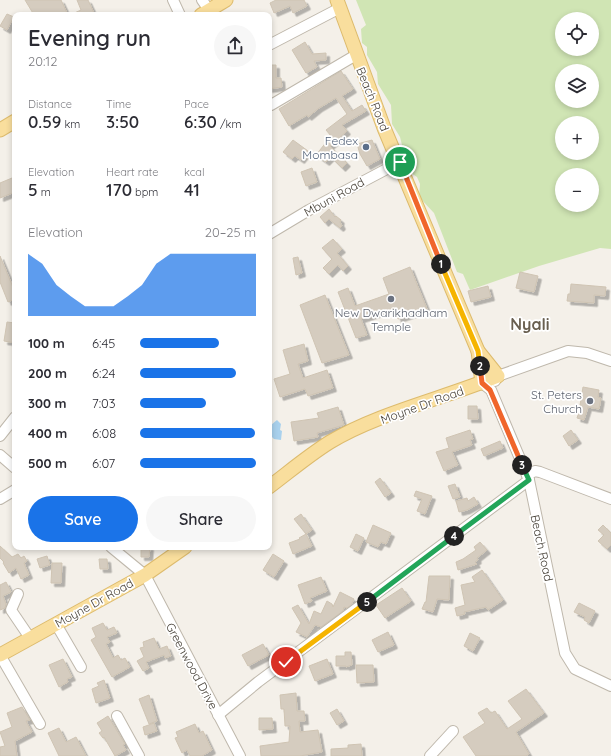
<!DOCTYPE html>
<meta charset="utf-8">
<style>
body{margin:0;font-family:Quicksand,sans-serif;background:#f7f7f7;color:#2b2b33;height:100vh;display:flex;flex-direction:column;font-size:15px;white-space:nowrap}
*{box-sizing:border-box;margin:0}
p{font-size:13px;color:#7c7c81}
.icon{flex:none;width:22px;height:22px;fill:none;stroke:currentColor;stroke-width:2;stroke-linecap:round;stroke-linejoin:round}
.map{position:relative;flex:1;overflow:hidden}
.sheet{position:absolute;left:12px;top:12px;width:260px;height:538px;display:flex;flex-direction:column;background:#fff;border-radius:8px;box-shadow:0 2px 6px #0003}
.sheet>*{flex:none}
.buttons{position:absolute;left:555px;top:12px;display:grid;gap:8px}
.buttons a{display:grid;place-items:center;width:44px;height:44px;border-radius:50%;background:#fff;box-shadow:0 2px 6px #0003;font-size:20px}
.pin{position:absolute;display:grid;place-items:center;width:34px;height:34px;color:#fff;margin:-17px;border:2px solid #fff;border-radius:50%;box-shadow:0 1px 4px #0007}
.km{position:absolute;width:20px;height:20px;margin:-10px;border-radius:50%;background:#222;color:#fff;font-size:11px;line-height:20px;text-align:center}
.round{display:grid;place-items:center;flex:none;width:42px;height:42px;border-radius:21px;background:#f7f7f7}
.overview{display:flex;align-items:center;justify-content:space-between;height:68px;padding:0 16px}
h1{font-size:22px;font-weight:600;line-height:30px}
.metrics{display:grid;grid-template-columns:repeat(3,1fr);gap:6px;height:68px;padding:4px 16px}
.metrics div{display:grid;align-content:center}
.metrics b{font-size:17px;font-weight:600}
.metrics small{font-size:11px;font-weight:400}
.metrics p{font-size:11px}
.chart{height:112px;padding:8px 16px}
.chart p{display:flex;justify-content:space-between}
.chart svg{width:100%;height:72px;margin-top:4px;fill:#1a73e8;opacity:.7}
.cta{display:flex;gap:8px;margin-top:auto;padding:8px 16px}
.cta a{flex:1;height:46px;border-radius:24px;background:#1a73e8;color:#fff;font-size:16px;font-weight:600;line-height:46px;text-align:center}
.cta a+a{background:#f7f7f7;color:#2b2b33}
ul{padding:0 16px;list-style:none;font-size:13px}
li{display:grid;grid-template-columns:64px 48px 1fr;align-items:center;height:30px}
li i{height:10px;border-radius:5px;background:#1a73e8}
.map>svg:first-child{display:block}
</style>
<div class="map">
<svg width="611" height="756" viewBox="0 0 611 756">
<defs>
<filter id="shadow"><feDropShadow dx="3.5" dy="3.5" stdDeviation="0" flood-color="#0004"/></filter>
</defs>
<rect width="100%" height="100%" fill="#f4f0e9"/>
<path fill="#d0e5b4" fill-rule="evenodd" d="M356 0H611V249L600 248 539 266 470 290 463 274 457 272 434 213 419 197 420 184 417 177 411 173 406 161 400 137 392 124 391 105 378 84 377 72 367 55V47L362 43 361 29 366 25ZM562 19H592V49H562ZM562 71H592V101H562ZM562 123H592V153H562ZM562 175H592V205H562Z"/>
<path fill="#a9d1ed" d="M277 420 281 424 280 430 282 431 281 440 274 439 269 434 271 425Z"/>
<g fill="#d5ccbf" stroke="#cfc4b3" filter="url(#shadow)">
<path d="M25 0H61L68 15H34Z"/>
<path d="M77 0H88L95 15H70L81 10Z"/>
<path d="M276 0H304L307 6 293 13 290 6 274 13 270 3Z"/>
<path d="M7 14 14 17 7 30 0 26Z"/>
<path d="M305 42 312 54 326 53V60L314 61 317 67 306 73 292 50Z"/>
<path d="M269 65H276V78H281L282 87 269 89Z"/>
<path d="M341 71 353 89 342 96 352 111 362 105 366 111 342 125 347 131 330 146 347 163 342 168 331 157 326 162 316 155 331 136 326 130 347 114 336 98 319 108 308 117 307 115 289 126 279 109Z"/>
<path d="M293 140 308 151 301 160 295 156 292 159 283 152Z"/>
<path d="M372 140 380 159 367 166 360 154 357 144Z"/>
<path d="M312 168 317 182 306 186 301 172Z"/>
<path d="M12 178 15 183V192L0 198V183Z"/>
<path d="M329 209 335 217 336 216 341 220 340 222 342 226 340 228 329 219 325 223 320 217Z"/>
<path d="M333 239 342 249 337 253 348 266 343 271 338 265 329 274 323 268 332 259 322 248Z"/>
<path d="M0 256 15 292V299L8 302 0 282Z"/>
<path d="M298 257 302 273 296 275 293 258Z"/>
<path d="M410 267 427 309 398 319 394 308 361 319 367 335 356 338 338 292 348 288 355 306 389 294 383 278Z"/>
<path d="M520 272 538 276 534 292 516 288Z"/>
<path d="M571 284 606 287 605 296 594 295V303L567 301 568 294H570Z"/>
<path d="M488 286 491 297 471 302 468 291Z"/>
<path d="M325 295 349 355 322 363 300 305Z"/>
<path d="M7 322 15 323V343L4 341Z"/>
<path d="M304 344 308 361 298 364 303 378 327 370 333 388 308 396 305 389 280 397 274 379 290 374 283 350Z"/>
<path d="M583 387 599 390 598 397 601 398 599 409 588 407 584 420 577 418 581 406 580 405Z"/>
<path d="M468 406H477L478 419H468Z"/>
<path d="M338 407 344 425 317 433 318 437 294 441 291 422 319 418 317 413Z"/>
<path d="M470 430 473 439 470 440 472 445 452 452 458 465 444 471 436 452 449 448 446 438Z"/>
<path d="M571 430 578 440 569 446 563 436Z"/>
<path d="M500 441 503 448 484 456 481 449Z"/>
<path d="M380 478 391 493 385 497 375 482Z"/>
<path d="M455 484 460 497 453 499 448 486Z"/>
<path d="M416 491 432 496 425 514 417 511 422 499 414 496Z"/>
<path d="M474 497 478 504 467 510 459 512 456 501 467 498 468 501Z"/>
<path d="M301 514 312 530 306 534 294 519Z"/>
<path d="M373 525 391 533 386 544 381 542 378 547 366 542Z"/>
<path d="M603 525 611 533V545L607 549 598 541 604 535 598 530Z"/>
<path d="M306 534 312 546 293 554 289 543 300 539 299 538Z"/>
<path d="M356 534 364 538 358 551 350 547Z"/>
<path d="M480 542 487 550 477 558 478 560 475 562 477 564 458 570 456 562 463 559 476 550 474 547Z"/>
<path d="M0 546 12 557 18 554 21 558 24 556 27 561 24 563 29 575 21 579 16 568 9 573 3 563 4 562 0 558Z"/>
<path d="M141 547H150L149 557H141Z"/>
<path d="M273 554 284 561 274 577 263 570Z"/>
<path d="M47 556 50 565 40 568 37 559Z"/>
<path d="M99 559H107L108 569H100Z"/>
<path d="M52 563H62L61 583H51Z"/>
<path d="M482 570 503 600 488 610 486 607 464 612 465 614 457 616 455 608 465 605 461 585 475 582 472 577Z"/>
<path d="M429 576H450L449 600 437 599 433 612 422 609 425 602H426Z"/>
<path d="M321 577 327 591 310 598 312 601 305 604 298 585Z"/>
<path d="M6 582 11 592 3 596 6 604 5 608 0 610V585Z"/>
<path d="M402 588 411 601 385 618 376 605Z"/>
<path d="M340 592 354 599 351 605 347 608 344 607 343 611 321 627 315 625 307 637 296 632 301 623 292 608 298 605 309 624 314 611 321 614 327 601 332 604 333 607Z"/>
<path d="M579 603 595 611 589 623 584 620 585 617 574 612Z"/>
<path d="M103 623 107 630 114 627 117 633 107 637 110 642 106 644 113 658 118 655 121 660 125 658 130 667 112 677 91 640 96 637 92 628Z"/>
<path d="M388 632 394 645 378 652 372 640Z"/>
<path d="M470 633 480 638 473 651 464 646Z"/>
<path d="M154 638 159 649 167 646 171 656 165 658 164 655 146 662 149 668 143 671 137 661 144 657 140 648 144 647 143 642Z"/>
<path d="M263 644 269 655 248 666 242 655Z"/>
<path d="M345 652H351L352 665 346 667V666H336V656H345Z"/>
<path d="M63 659 72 677 67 679 68 682 59 687 49 665Z"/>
<path d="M327 659 333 674 315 681 309 666Z"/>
<path d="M356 665H373L374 682 357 683Z"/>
<path d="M104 680 110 698 96 703 92 689 99 686 97 683Z"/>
<path d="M526 689 544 713 516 732 529 754 526 756H476L463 737 485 723 478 713 487 708 491 713 495 711 507 729 522 719 508 701Z"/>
<path d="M296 693 297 711H304L305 721H299L300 732 318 730 322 752 300 756H261L260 746 289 742 290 726H285L284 709H281L280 695Z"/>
<path d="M149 695 157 721 149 724 139 699Z"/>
<path d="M22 707 30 720 26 721 32 732 15 741 17 756H0V747L5 746 0 732 12 727 7 713Z"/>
<path d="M337 709 344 721 337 725 330 713Z"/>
<path d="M108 716 125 744 123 745 126 750 115 756 104 737 103 738 99 733 102 731 97 723Z"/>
<path d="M259 718H272L273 729 259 730Z"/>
<path d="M154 723 157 731 145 735 143 727Z"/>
<path d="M195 724 199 733 203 731 212 750 202 756H190L187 750 182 753 175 738 178 737 176 732Z"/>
<path d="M59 728 66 742 76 737 86 756H59L48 733Z"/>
<path d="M361 744 362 756H331V749L348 748V745Z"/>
</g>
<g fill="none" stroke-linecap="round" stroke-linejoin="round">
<g stroke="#bfb8ac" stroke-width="12">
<g id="minor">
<path d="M173 0 180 15"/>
<path d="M202 0 209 10"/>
<path d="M269 45 340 8"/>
<path d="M271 105 356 55"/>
<path d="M269 234 309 210 400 162"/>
<path d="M495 381 498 376 568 351 587 353 611 361"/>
<path d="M482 383 491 390 529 480 565 653 575 669 611 686"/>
<path d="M0 436 15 417"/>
<path d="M0 455 15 468"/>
<path d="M527 475 535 471 540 472 611 499"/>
<path d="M0 499 15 490"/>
<path d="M111 547 145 575 240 756"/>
<path d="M18 594 11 610 30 638"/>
<path d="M56 624 81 667"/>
<path d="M0 655 40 724"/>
<path d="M218 715 258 682 529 480"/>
<path d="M117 716 139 756"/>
<path d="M430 756 453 731"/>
</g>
</g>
<g stroke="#ddbb6d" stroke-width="15">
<g id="major">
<path d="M201 15 226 0"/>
<path d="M0 130 15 121"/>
<path d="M478 351 482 383"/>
<path d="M269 487C289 472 309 455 330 442 378 413 445 398 498 376L478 351 384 128 337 0"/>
<path d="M0 655 145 575 185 547"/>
</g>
</g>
<use href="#minor" stroke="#fff" stroke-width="10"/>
<use href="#major" stroke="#f9de9d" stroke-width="13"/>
</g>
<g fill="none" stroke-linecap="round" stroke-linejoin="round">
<g stroke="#fff" stroke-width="8">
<path id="split-1" d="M400 162 441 264"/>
</g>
<g stroke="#fff" stroke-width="8">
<path id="split-2" d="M441 264 478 351 480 366"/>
</g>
<g stroke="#fff" stroke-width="8">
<path id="split-3" d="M480 366 482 383 490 390 522 465"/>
</g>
<g stroke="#fff" stroke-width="8">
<path id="split-4" d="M454 536 529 480 522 465"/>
</g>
<g stroke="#fff" stroke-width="8">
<path id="split-5" d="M367 602 454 536"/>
</g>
<g stroke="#fff" stroke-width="8">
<path id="split-6" d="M286 662 367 602"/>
</g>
<use href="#split-1" stroke="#f0652b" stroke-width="5"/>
<use href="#split-2" stroke="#f5b400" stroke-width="5"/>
<use href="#split-3" stroke="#f0652b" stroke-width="5"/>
<use href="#split-4" stroke="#22a559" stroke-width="5"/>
<use href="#split-5" stroke="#22a559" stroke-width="5"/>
<use href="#split-6" stroke="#f5b400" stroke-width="5"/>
</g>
<circle fill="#5c6f8a" stroke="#fff" stroke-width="1.5" cx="366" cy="147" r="4"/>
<g fill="#6b7280" stroke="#fff" stroke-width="1.5">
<circle cx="391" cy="299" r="4"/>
<circle cx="590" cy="401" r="4"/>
</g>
<g text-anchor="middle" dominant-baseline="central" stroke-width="3.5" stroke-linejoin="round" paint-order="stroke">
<g font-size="12" fill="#474138" stroke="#fff">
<text transform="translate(373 99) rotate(68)">Beach Road</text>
<text transform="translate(334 197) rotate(-29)">Mbuni Road</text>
<text transform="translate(422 405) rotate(-20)">Moyne Dr Road</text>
<text transform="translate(542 548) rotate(78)">Beach Road</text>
<text transform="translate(94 603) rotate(-29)">Moyne Dr Road</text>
<text transform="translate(192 666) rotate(62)">Greenwood Drive</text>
</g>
<g font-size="12" fill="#4e5e75" stroke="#fff" text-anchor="end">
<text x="358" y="140">Fedex<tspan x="358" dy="14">Mombasa</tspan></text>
</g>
<g font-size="12" fill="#5b616d" stroke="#fff">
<text x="391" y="312">New Dwarikhadham<tspan x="391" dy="14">Temple</tspan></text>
<text x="582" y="394" text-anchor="end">St. Peters<tspan x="582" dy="14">Church</tspan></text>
</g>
<g font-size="16" font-weight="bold" fill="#695f50" stroke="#fff">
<text x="530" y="324">Nyali</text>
</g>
</g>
</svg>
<div class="buttons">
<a><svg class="icon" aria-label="locate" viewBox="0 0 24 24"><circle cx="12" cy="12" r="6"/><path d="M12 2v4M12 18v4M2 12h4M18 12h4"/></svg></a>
<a><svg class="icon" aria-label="layers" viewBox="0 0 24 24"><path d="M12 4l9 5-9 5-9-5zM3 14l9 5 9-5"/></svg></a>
<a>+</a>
<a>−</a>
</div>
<div class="pin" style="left:400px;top:162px;background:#1e9e55"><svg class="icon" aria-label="arrive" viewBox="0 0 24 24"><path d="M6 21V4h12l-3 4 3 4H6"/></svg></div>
<div class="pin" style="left:286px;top:662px;background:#d93025"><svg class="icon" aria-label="check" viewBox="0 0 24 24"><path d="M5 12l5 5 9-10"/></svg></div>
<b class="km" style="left:441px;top:264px">1</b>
<b class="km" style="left:480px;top:366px">2</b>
<b class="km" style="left:522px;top:465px">3</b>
<b class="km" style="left:454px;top:536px">4</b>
<b class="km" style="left:367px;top:602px">5</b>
<section class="sheet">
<div class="overview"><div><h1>Evening run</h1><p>20:12</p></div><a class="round"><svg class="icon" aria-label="share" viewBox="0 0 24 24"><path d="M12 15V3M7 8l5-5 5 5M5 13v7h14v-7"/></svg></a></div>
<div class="metrics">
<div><p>Distance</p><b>0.59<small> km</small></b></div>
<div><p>Time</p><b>3:50</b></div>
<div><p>Pace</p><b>6:30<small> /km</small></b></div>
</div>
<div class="metrics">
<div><p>Elevation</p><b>5<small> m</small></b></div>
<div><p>Heart rate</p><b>170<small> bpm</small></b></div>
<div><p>kcal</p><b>41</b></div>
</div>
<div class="chart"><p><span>Elevation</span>20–25 m</p>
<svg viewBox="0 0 160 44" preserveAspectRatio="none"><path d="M0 44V6L10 12L20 25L30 32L40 38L50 38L60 38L70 32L80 25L90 12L100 6L110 6L120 6L130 6L140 6L150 6L160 6V44z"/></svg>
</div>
<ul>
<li><b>100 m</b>6:45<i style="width:68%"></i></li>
<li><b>200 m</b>6:24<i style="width:83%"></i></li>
<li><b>300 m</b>7:03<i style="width:57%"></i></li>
<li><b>400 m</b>6:08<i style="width:99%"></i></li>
<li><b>500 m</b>6:07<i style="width:100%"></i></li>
</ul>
<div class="cta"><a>Save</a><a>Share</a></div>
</section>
</div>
